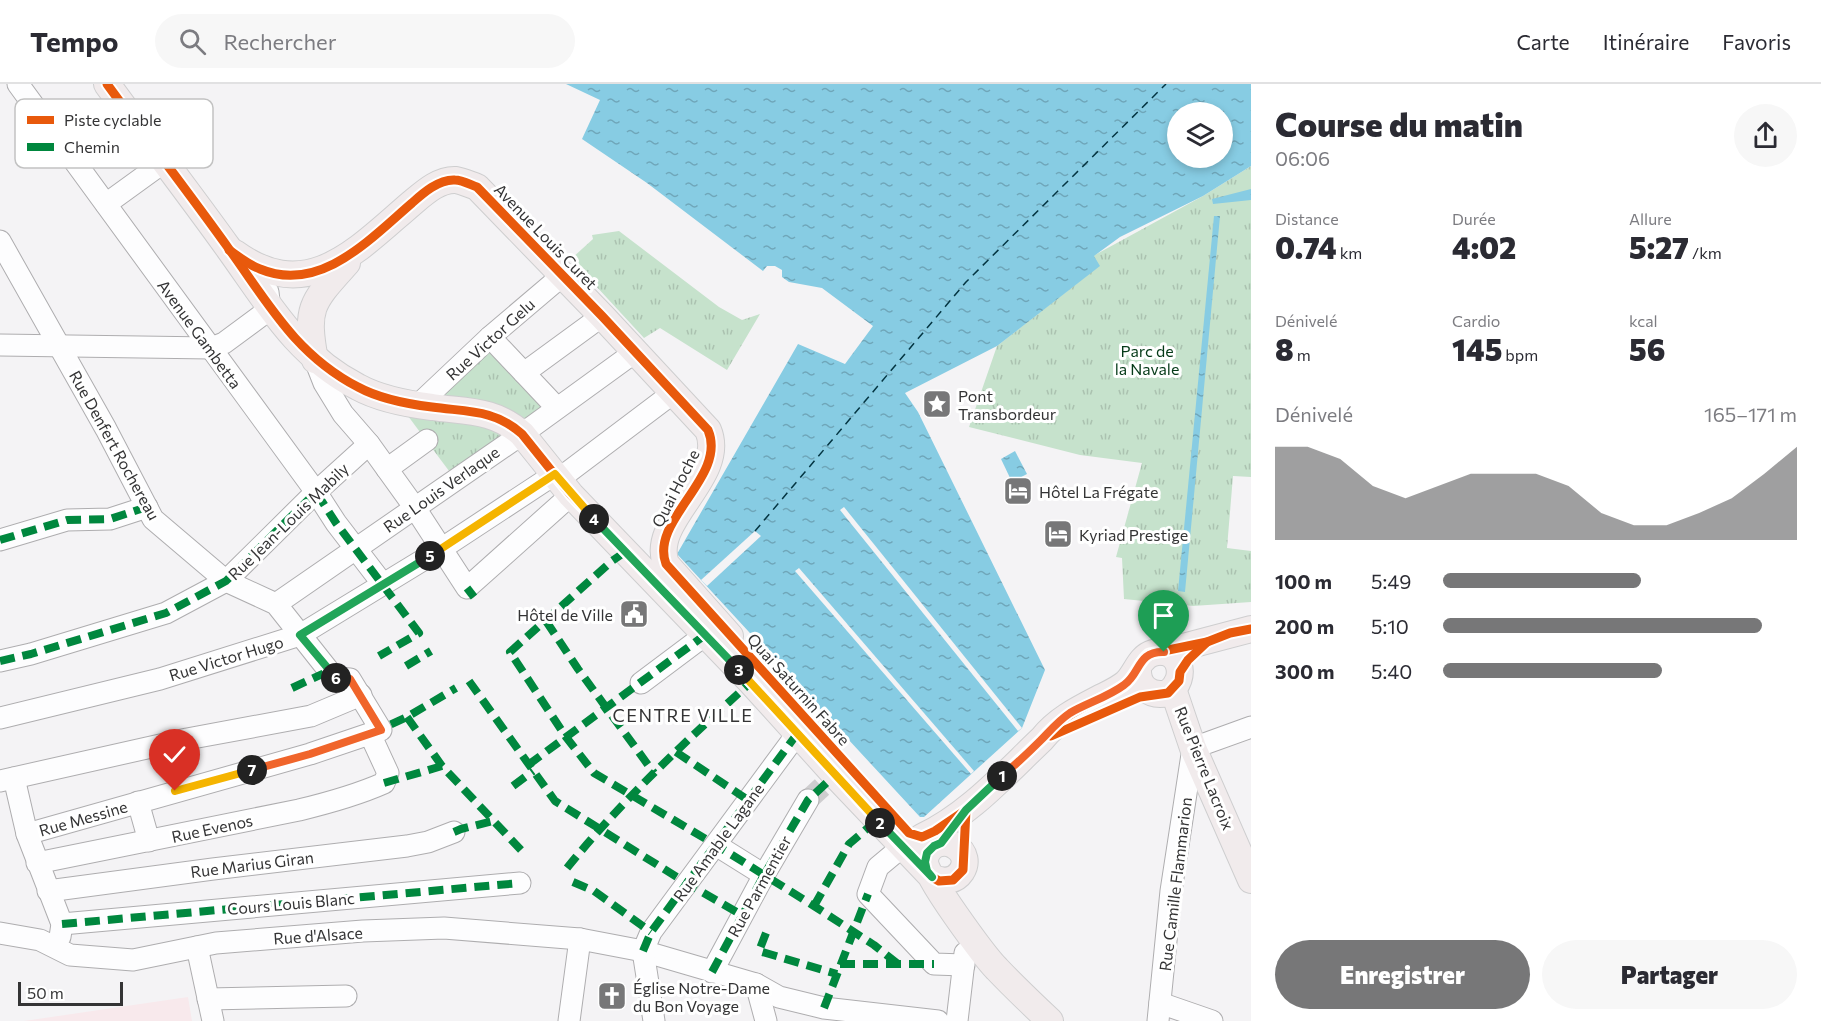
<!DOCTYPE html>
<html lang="fr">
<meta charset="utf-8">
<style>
body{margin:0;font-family:Commissioner,sans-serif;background:#f7f7f7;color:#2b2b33;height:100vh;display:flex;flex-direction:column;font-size:22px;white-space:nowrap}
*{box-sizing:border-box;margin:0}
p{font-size:20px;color:#7c7c81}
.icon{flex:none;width:33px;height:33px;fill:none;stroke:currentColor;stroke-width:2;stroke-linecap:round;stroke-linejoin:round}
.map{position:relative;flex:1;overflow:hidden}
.panel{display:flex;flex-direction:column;background:#fff;width:570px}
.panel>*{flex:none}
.controls{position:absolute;left:1167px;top:18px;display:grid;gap:12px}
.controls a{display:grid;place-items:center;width:66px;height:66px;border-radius:50%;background:#fff;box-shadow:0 3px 9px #0003;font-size:30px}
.scale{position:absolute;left:18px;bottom:15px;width:105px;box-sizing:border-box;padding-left:6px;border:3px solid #343435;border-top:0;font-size:16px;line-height:21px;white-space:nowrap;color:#343435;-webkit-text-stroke:4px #fff;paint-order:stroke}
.pin{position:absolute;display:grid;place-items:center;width:51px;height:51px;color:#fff;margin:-62px -26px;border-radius:50% 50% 50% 0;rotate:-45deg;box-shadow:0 0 6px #0007}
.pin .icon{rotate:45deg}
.km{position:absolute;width:30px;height:30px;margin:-15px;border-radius:50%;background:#222;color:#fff;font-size:16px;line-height:30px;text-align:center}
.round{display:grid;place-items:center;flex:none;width:63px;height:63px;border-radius:32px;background:#f7f7f7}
.headline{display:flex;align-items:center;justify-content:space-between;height:102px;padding:0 24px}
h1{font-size:33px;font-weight:800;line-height:45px}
.stats{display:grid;grid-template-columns:repeat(3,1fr);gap:9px;height:102px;padding:6px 24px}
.stats div{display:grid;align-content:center}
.stats b{font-size:30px;font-weight:800}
.stats small{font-size:16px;font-weight:400}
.stats p{font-size:16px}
.chart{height:168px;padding:12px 24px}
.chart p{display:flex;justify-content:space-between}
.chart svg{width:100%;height:108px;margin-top:6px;fill:#777778;opacity:.7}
.primary-button{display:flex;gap:12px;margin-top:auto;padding:12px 24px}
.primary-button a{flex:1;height:69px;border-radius:36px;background:#777778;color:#fff;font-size:24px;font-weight:800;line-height:69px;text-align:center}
.primary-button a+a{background:#f7f7f7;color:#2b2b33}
ul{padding:0 24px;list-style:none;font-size:20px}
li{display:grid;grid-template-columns:96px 72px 1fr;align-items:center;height:45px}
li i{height:15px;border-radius:8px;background:#777778}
header{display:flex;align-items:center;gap:36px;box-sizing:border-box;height:84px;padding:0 30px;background:#fff;border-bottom:2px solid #e1e1e2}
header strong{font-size:28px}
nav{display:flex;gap:33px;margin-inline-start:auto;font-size:21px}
.search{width:420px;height:54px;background:#f7f7f7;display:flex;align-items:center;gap:15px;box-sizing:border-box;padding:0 21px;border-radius:33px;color:#7c7c81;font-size:22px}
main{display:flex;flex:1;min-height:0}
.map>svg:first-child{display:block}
</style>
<header>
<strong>Tempo</strong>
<div class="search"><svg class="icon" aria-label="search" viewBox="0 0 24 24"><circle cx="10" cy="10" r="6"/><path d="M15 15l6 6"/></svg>Rechercher</div>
<nav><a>Carte</a><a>Itinéraire</a><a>Favoris</a></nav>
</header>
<main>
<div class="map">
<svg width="1251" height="937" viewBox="0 0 1251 937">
<defs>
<pattern id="park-tufts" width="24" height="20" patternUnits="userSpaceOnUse" patternTransform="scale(1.5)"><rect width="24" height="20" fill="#c6e2cc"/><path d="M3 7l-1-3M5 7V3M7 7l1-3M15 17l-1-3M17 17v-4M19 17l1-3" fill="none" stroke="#abc2b0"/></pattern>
<pattern id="water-ripples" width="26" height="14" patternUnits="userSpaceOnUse" patternTransform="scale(1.5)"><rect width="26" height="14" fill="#87cce3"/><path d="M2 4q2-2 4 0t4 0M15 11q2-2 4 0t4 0" fill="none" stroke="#6fa6b9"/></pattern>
</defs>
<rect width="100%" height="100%" fill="#f4f3f5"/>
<path fill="#f8e9ec" d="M188 913 192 937H24Z"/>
<g fill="url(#park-tufts)">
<path d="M1251 82V393L1233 392 1227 464 1251 467V518L1193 522 1124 515 1122 474 1116 473 1142 379 1080 371 969 343 997 262 1099 182 1093 172 1203 112Z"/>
<path d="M619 147 719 223 742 236 760 230 727 286 660 244 644 254 571 175 593 155 592 151Z"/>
<path d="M495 258 557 324 455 395 408 332Z"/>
</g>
<g fill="url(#water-ripples)" fill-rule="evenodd">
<path d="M566 0H1251V82L1203 112 1120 153 1094 172 1100 182 997 262 905 309 918 328 1045 586 1022 644 924 733H920L677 470 798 260 845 280 873 242 822 204 789 198 782 193V186L775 182H767L763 187 647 99 582 55 600 16ZM1178 28H1222V74H1178Z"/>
<path d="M1251 105V116L1213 120 1212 115Z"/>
<path d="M1214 132H1220L1185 508 1178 507Z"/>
<path d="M1015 367 1027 390 1012 398 1001 375Z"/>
</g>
<g fill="#f4f3f5">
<path d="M844 423 1022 644 1018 647 840 426Z"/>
<path d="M755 447 761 452 707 502 701 496Z"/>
<path d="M799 484 974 687 971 690 795 487Z"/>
</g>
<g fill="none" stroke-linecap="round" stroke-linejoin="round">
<path stroke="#043542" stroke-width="1.5" stroke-dasharray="8 6" stroke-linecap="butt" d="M755 447 966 198 1166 0"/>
<path stroke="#cecdcf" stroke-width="21" stroke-dasharray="21 10" stroke-linecap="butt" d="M808 716 822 703"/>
<g stroke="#aeadaf" stroke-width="23">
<g id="minor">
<path d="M18 0 316 408 336 439 382 499"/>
<path d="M106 120 164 78"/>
<path d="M0 157 106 345 153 435 226 497 276 520 329 587 336 594 350 595 381 646 310 670 27 750"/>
<path d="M490 253 557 324"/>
<path d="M0 261 211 264 224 259 270 225 268 208"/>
<path d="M315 276 324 299 343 330 369 360 415 424 467 504 571 411"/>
<path d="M524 289 602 232"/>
<path d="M418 321 490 253 563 191"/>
<path d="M387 385 427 356"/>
<path d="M559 395 673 309"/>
<path d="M0 456 67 436 110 435 147 423"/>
<path d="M276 520 522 350 635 268"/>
<path d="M0 577 31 570 166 529 226 497 316 408 369 360"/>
<path d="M641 599 705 551"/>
<path d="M0 634 160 595 300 551 441 465 555 390"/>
<path d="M14 694 27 750 62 840 60 853"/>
<path d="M0 697 187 655 311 632 361 611"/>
<path d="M138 718 149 757"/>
<path d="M716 761 764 791"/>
<path d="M902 763 878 783 868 810 934 880 964 881"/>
<path d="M37 779 299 726C328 719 357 711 384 699L388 689 370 650"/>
<path d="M48 807 213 785 407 762 428 758 454 748"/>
<path d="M62 840 520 799"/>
<path d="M0 849 40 856 70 871 133 876 216 859 363 847 444 844 580 855 643 867 756 900 779 913 824 924 938 937"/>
<path d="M197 863 213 937"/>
<path d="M712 888 764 791 808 716"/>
<path d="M756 900 766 937"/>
<path d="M208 915 346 912"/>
<path d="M1160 919 1212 937"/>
<path d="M569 937 580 855"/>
<path d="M654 937 643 867 651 848 797 650"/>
<path d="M957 937 965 869"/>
<path d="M1158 937 1171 807 1193 664 1251 643"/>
</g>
</g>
<g stroke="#cececf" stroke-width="28">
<g id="major">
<path d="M107 0C147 55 189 109 229 165 268 219 296 271 358 303 380 315 407 320 432 323 467 328 494 325 522 350L571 411 751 598 835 691 932 793C958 807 977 775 955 762 949 758 943 758 937 760 930 763 925 770 925 778 925 792 985 873 997 885 1014 903 1032 920 1050 937"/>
<path d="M235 169C308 222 357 166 412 119 424 109 439 95 456 96 462 97 471 101 477 103L602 232 708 346C728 393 649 436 666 480L730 552"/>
<path d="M315 276C305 223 312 218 347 179"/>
<path d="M1164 568 1251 545"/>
<path d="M1173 605 1193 664 1251 796"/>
<path d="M922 753C969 731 1005 690 1042 655 1058 635 1079 625 1102 613 1110 609 1119 605 1126 599 1136 590 1139 573 1153 569 1179 561 1190 594 1168 609 1150 613 1137 603 1138 584"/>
</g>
</g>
<use href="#minor" stroke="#fdfdfe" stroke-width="21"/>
<use href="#major" stroke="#f1ebec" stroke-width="26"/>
<g stroke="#00873e" stroke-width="8" stroke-dasharray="15 8" stroke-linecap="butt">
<path d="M0 456 67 436 110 435 147 423"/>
<path d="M625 468 612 477 510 568 566 653 594 689 716 761 814 822 874 861 898 880"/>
<path d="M467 504 474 513"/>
<path d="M546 537 578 585 654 689"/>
<path d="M300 551 336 594 350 595 381 646"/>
<path d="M0 577 31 570 166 529 226 497 316 408 336 439 419 549 379 572"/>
<path d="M406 582 431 567"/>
<path d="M469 597 555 717 688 800 742 831"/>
<path d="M292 604 329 587"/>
<path d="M407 633 442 682 521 766"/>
<path d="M370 650 407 633 456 604"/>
<path d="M676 668 748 716"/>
<path d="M528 681 705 551"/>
<path d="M384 699 442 682"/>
<path d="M513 702 533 687"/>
<path d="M454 748 461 745 493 737"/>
<path d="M567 784C622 716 686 657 751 598"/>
<path d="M573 798 594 807 651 848"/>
<path d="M814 822 849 760 877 736"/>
<path d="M62 840 520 799"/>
<path d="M766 849 759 867 837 890"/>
<path d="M643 867 651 848 797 650"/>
<path d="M840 880H934"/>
<path d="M712 888 764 791 808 716 835 691"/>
<path d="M824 924 868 810"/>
</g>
<g stroke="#fff" stroke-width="13">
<g id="cycleway">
<path d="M107 0C147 55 189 109 229 165 268 219 296 271 358 303 380 315 407 320 432 323 467 328 494 325 522 350L571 411 751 598 902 763 932 793 939 797 953 796 963 786 966 726"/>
<path d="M229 166C239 173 249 181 260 185 320 210 370 155 412 119 423 109 439 95 455 96 462 96 471 101 477 103L602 232 708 346C728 393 649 436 666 480L909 749 922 753 935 747 966 726 1042 655C1065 627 1094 621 1123 602 1135 594 1138 578 1149 570L1207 558 1230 549 1251 545"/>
<path d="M1051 652 1140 613 1168 609 1179 597 1180 588 1188 576 1207 558"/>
</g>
</g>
<use href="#cycleway" stroke="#e8590c" stroke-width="9"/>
</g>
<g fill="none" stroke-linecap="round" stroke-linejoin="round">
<g stroke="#fff" stroke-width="12">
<path id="split-1" d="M1002 692C1015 681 1028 669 1040 657 1050 647 1058 637 1070 629 1087 619 1108 613 1124 601 1141 589 1137 567 1164 568"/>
</g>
<g stroke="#fff" stroke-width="12">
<path id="split-2" d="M880 739 932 793 927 787 925 778 927 769 934 762 941 759 966 726 1002 692"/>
</g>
<g stroke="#fff" stroke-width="12">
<path id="split-3" d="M739 586 880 739"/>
</g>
<g stroke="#fff" stroke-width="12">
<path id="split-4" d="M594 435 739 586"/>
</g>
<g stroke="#fff" stroke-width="12">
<path id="split-5" d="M430 472 555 390 594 435"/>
</g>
<g stroke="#fff" stroke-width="12">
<path id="split-6" d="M336 594 300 551 430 472"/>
</g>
<g stroke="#fff" stroke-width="12">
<path id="split-7" d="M252 686 310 670 381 646 350 595 336 594"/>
</g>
<g stroke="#fff" stroke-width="12">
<path id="split-8" d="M175 707 252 686"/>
</g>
<use href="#split-1" stroke="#f0652b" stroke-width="8"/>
<use href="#split-2" stroke="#22a559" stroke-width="8"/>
<use href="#split-3" stroke="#f5b400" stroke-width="8"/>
<use href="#split-4" stroke="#22a559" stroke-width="8"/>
<use href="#split-5" stroke="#f5b400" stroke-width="8"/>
<use href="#split-6" stroke="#22a559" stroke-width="8"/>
<use href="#split-7" stroke="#f0652b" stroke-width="8"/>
<use href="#split-8" stroke="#f5b400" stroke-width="8"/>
</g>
<defs>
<g id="sight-square" transform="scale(1.5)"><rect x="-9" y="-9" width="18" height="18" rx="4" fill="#777778" stroke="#fff"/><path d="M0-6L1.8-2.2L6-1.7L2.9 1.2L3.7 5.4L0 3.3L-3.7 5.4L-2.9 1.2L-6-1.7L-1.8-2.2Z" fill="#fff"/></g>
<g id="hotel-square" transform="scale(1.5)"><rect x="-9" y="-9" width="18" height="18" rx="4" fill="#777778" stroke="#fff"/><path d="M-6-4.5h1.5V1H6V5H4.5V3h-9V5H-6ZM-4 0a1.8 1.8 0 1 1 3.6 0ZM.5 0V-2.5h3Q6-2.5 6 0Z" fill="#fff"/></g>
<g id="civic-square" transform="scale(1.5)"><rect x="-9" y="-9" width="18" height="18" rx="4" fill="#777778" stroke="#fff"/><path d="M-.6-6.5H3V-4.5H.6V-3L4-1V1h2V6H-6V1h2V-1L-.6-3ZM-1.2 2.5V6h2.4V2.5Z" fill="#fff"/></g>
<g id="church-square" transform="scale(1.5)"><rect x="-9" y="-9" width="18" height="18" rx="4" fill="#777778" stroke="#fff"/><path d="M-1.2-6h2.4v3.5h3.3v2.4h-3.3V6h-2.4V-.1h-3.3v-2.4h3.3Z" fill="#fff"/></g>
</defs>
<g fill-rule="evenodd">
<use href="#sight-square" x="937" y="320"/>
<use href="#hotel-square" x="1018" y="407"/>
<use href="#hotel-square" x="1058" y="450"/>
<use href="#civic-square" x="634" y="530"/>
<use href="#church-square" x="612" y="912"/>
</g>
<g text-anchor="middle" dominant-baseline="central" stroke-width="6" stroke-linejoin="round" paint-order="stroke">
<g font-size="16" fill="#343435" stroke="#fff">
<text transform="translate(546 152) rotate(46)">Avenue Louis Curet</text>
<text transform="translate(200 250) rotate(54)">Avenue Gambetta</text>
<text transform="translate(490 255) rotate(-42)">Rue Victor Gelu</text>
<text transform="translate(115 361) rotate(61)">Rue Denfert Rochereau</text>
<text transform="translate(675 404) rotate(-63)">Quai Hoche</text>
<text transform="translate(441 405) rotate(-35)">Rue Louis Verlaque</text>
<text transform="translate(288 437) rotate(-44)">Rue Jean-Louis Mabily</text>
<text transform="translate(226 574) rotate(-17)">Rue Victor Hugo</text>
<text transform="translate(799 605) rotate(48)">Quai Saturnin Fabre</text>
<text transform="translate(1205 684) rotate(68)">Rue Pierre Lacroix</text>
<text transform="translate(83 734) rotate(-16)">Rue Messine</text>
<text transform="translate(212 744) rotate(-12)">Rue Evenos</text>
<text transform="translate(718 758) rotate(-54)">Rue Amable Lagane</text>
<text transform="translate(252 780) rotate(-7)">Rue Marius Giran</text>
<text transform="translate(1175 800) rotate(-83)">Rue Camille Flammarion</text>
<text transform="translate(759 802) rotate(-61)">Rue Parmentier</text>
<text transform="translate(291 819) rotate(-5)">Cours Louis Blanc</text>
<text transform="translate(318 851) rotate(-4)">Rue d'Alsace</text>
</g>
<g font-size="16" fill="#053a18" stroke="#fff">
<text x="1147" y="266">Parc de<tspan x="1147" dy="18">la Navale</tspan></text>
</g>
<g font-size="16" fill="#343435" stroke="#fff" text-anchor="start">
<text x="958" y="311">Pont<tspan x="958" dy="18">Transbordeur</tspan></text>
<text x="1039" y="407">Hôtel La Frégate</text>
<text x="1079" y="450">Kyriad Prestige</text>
<text x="613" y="530" text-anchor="end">Hôtel de Ville</text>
<text x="633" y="903">Église Notre-Dame<tspan x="633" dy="18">du Bon Voyage</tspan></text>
</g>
<g font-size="18" letter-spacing="1.5" fill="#343435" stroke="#fff">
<text x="683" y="631">CENTRE VILLE</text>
</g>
</g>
<rect x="15" y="15" width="198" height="69" rx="9" fill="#fff" stroke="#c2c2c2" stroke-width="1.5"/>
<rect x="27" y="32" width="27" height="8" fill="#e8590c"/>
<rect x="27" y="59" width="27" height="8" fill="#00873e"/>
<g font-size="16" fill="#343435">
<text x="64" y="42">Piste cyclable</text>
<text x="64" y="69">Chemin</text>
</g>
</svg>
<div class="controls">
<a><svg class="icon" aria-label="layers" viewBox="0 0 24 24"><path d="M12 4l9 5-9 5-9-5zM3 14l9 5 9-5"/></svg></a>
</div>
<div class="scale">50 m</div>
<div class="pin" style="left:1164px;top:568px;background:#1e9e55"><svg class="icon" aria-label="arrive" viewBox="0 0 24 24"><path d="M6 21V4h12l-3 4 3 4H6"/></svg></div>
<div class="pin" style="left:175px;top:707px;background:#d93025"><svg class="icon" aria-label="check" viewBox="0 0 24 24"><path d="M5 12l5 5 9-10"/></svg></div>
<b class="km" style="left:1002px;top:692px">1</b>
<b class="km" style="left:880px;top:739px">2</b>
<b class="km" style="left:739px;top:586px">3</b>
<b class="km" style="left:594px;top:435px">4</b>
<b class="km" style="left:430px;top:472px">5</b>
<b class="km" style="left:336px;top:594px">6</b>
<b class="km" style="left:252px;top:686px">7</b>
</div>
<section class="panel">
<div class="headline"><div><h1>Course du matin</h1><p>06:06</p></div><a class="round"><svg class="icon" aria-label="share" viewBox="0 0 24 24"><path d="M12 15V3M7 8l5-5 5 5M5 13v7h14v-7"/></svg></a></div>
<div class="stats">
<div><p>Distance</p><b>0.74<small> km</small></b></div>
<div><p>Durée</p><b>4:02</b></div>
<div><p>Allure</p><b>5:27<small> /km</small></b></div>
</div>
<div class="stats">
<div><p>Dénivelé</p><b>8<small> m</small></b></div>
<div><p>Cardio</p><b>145<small> bpm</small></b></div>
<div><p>kcal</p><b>56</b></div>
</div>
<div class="chart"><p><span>Dénivelé</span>165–171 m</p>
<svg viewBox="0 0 160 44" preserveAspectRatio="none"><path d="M0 44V6L10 6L20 11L30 22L40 27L50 22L60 17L70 17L80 17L90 22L100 33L110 38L120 38L130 33L140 27L150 17L160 6V44z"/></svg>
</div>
<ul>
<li><b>100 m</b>5:49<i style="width:56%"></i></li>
<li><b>200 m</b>5:10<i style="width:90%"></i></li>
<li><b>300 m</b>5:40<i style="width:62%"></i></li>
</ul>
<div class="primary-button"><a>Enregistrer</a><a>Partager</a></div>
</section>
</main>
